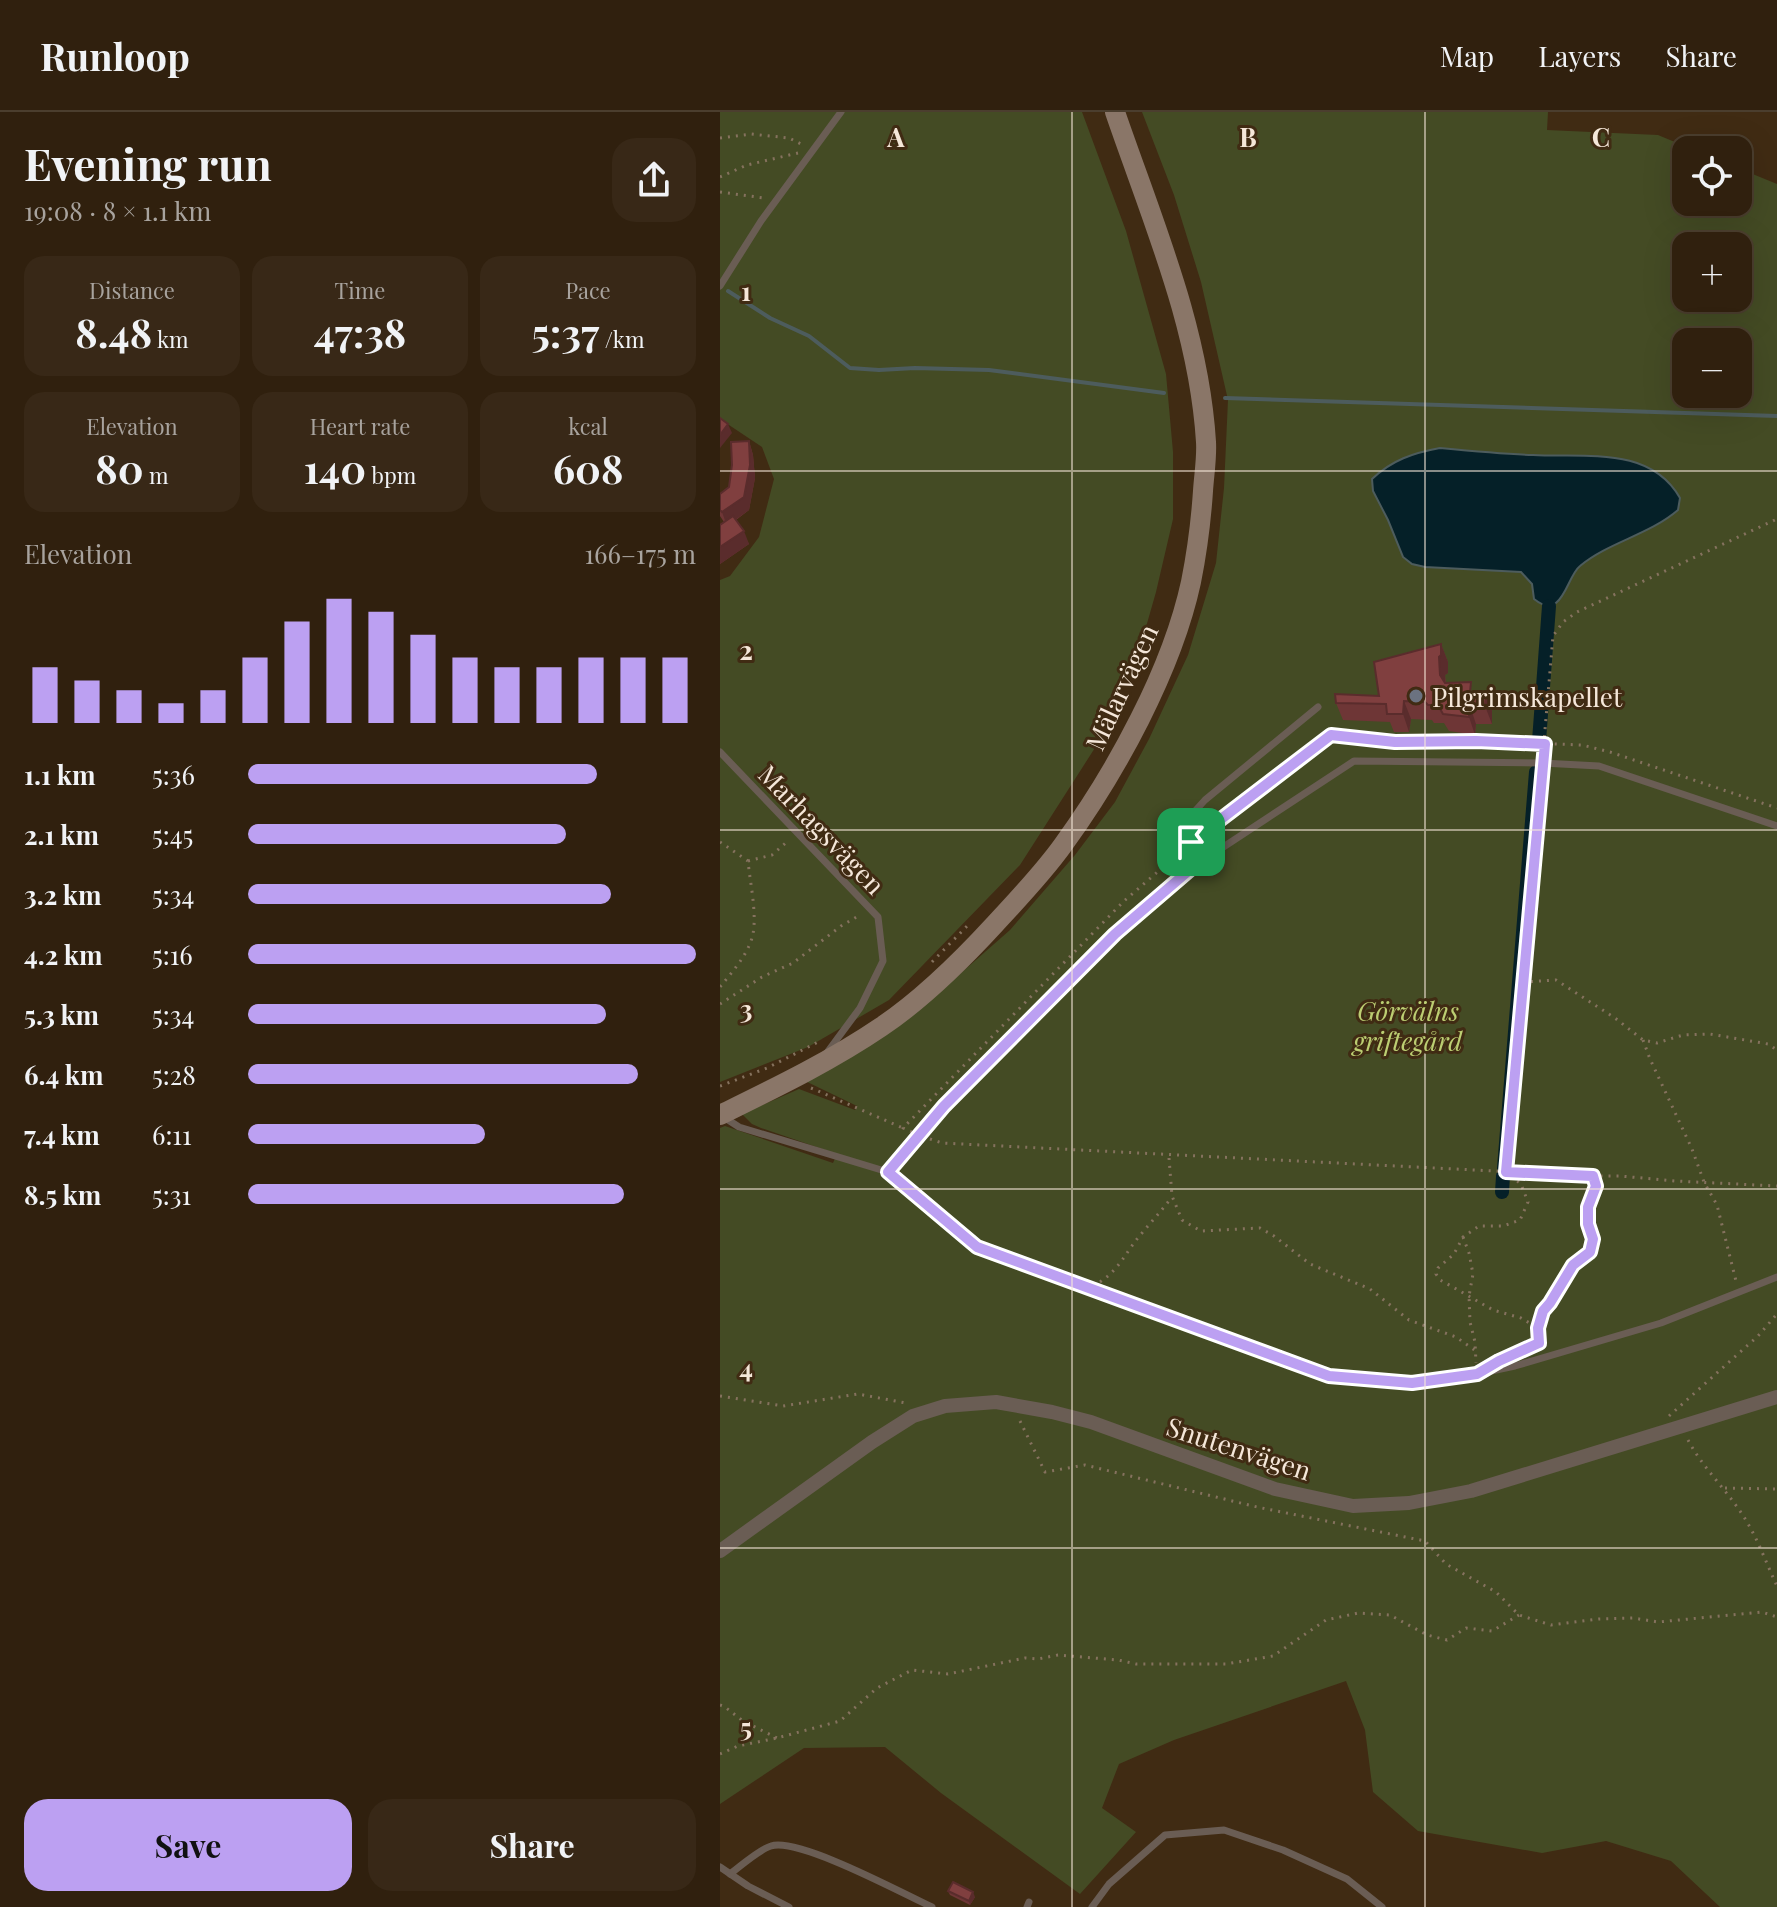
<!DOCTYPE html>
<meta charset="utf-8">
<style>
body{margin:0;font-family:"Playfair Display",serif;background:#382817;color:#f1f3f6;height:100vh;display:flex;flex-direction:column;font-size:30px;white-space:nowrap}
*{box-sizing:border-box;margin:0}
p{font-size:26px;color:#a8a39e}
.icon{flex:none;width:44px;height:44px;fill:none;stroke:currentColor;stroke-width:2;stroke-linecap:round;stroke-linejoin:round}
.map{position:relative;flex:1;overflow:hidden}
.details{display:flex;flex-direction:column;background:#30200e;width:720px}
.details>*{flex:none}
.controls{position:absolute;left:952px;top:24px;display:grid;gap:16px}
.controls a{display:grid;place-items:center;width:80px;height:80px;border-radius:16px;background:#30200e;box-shadow:0 8px 32px #0002,0 0 0 2px #4b3e2e;font-size:40px}
.pin{position:absolute;display:grid;place-items:center;width:68px;height:68px;color:#fff;margin:-34px;border-radius:16px;box-shadow:0 4px 12px #0006}
.round{display:grid;place-items:center;flex:none;width:84px;height:84px;border-radius:24px;background:#382817}
.head{display:flex;align-items:center;justify-content:space-between;height:136px;padding:0 24px}
h1{font-size:44px;font-weight:700;line-height:60px}
.stats{display:grid;grid-template-columns:repeat(3,1fr);gap:12px;height:136px;padding:8px 24px}
.stats div{display:grid;align-content:center;border-radius:20px;background:#382817;text-align:center}
.stats b{font-size:40px;font-weight:700}
.stats small{font-size:22px;font-weight:400}
.stats p{font-size:22px}
.chart{height:224px;padding:16px 24px}
.chart p{display:flex;justify-content:space-between}
.chart svg{width:100%;height:144px;margin-top:8px;stroke:#bca0f2;stroke-width:6}
.action{display:flex;gap:16px;margin-top:auto;padding:16px 24px}
.action a{flex:1;height:92px;border-radius:24px;background:#bca0f2;color:#111;font-size:32px;font-weight:700;line-height:92px;text-align:center}
.action a+a{background:#382817;color:#f1f3f6}
ul{padding:0 24px;list-style:none;font-size:26px}
li{display:grid;grid-template-columns:128px 96px 1fr;align-items:center;height:60px}
li i{height:20px;border-radius:10px;background:#bca0f2}
header{display:flex;align-items:center;gap:48px;box-sizing:border-box;height:112px;padding:0 40px;background:#30200e;border-bottom:2px solid #4b3e2e}
header strong{font-size:38px}
nav{display:flex;gap:44px;margin-inline-start:auto;font-size:28px}
main{display:flex;flex:1;min-height:0}
.map>svg:first-child{display:block}
</style>
<header>
<strong>Runloop</strong>
<nav><a>Map</a><a>Layers</a><a>Share</a></nav>
</header>
<main>
<section class="details">
<div class="head"><div><h1>Evening run</h1><p>19:08 · 8 × 1.1 km</p></div><a class="round"><svg class="icon" aria-label="share" viewBox="0 0 24 24"><path d="M12 15V3M7 8l5-5 5 5M5 13v7h14v-7"/></svg></a></div>
<div class="stats">
<div><p>Distance</p><b>8.48<small> km</small></b></div>
<div><p>Time</p><b>47:38</b></div>
<div><p>Pace</p><b>5:37<small> /km</small></b></div>
</div>
<div class="stats">
<div><p>Elevation</p><b>80<small> m</small></b></div>
<div><p>Heart rate</p><b>140<small> bpm</small></b></div>
<div><p>kcal</p><b>608</b></div>
</div>
<div class="chart"><p><span>Elevation</span>166–175 m</p>
<svg viewBox="0 0 160 44" preserveAspectRatio="none"><path d="M5 44V27M15 44V31M25 44V34M35 44V38M45 44V34M55 44V24M65 44V13M75 44V6M85 44V10M95 44V17M105 44V24M115 44V27M125 44V27M135 44V24M145 44V24M155 44V24"/></svg>
</div>
<ul>
<li><b>1.1 km</b>5:36<i style="width:78%"></i></li>
<li><b>2.1 km</b>5:45<i style="width:71%"></i></li>
<li><b>3.2 km</b>5:34<i style="width:81%"></i></li>
<li><b>4.2 km</b>5:16<i style="width:100%"></i></li>
<li><b>5.3 km</b>5:34<i style="width:80%"></i></li>
<li><b>6.4 km</b>5:28<i style="width:87%"></i></li>
<li><b>7.4 km</b>6:11<i style="width:53%"></i></li>
<li><b>8.5 km</b>5:31<i style="width:84%"></i></li>
</ul>
<div class="action"><a>Save</a><a>Share</a></div>
</section>
<div class="map">
<svg width="1057" height="1795" viewBox="0 0 1057 1795">
<rect width="100%" height="100%" fill="#402b13"/>
<g fill="#444b24" fill-rule="evenodd">
<path d="M0 0H362L406 119 446 262 453 340V407L436 480 416 550 375 625 380 628 300 753 169 888 88 935 0 970V468L10 464 39 425 54 367 42 335 0 307Z"/>
<path d="M422 0H828L827 18 938 23 974 38H966V90H1018V56L1057 72V1795H1000L951 1749 886 1729 822 1741 698 1719 653 1680 645 1618 626 1569 454 1628 399 1652 382 1696 416 1720 360 1782 221 1681 165 1635 84 1636 0 1692V1016L5 1014 113 1051 117 1042 41 1016 32 1012 22 1002 79 977 135 998 137 994 81 967 216 883 290 818 355 743 395 690 429 627 468 543 496 451 504 376 508 288 481 170 454 83ZM966 134H1018V186H966ZM966 230H1018V282H966Z"/>
</g>
<path fill="#052028" stroke="#4d5c5d" stroke-width="2" d="M720 336C751 339 782 342 813 343 864 346 930 333 960 386L958 398C929 423 889 430 860 454 846 465 843 510 814 487L812 472 801 460 705 455 692 452 683 445 668 408 653 379 652 367C672 348 693 341 720 336Z"/>
<g fill="none" stroke-linecap="round" stroke-linejoin="round">
<g stroke="#4d5c5d" stroke-width="4">
<path d="M8 179 50 206 89 224 130 256 159 258 195 256 269 258 444 281"/>
<path d="M505 286 1057 304"/>
</g>
<g stroke="#052028" stroke-width="14">
<path d="M819 629 829 494"/>
<path d="M784 1056 816 660"/>
<path d="M782 1080 783 1064"/>
</g>
<g stroke="#85725e" stroke-width="3" stroke-dasharray="2 6" stroke-linecap="butt">
<path d="M0 26 31 22 69 26 85 34"/>
<path d="M0 65 27 53 78 41"/>
<path d="M0 80 44 86"/>
<path d="M823 641 833 524 843 510 857 500 1057 407"/>
<path d="M484 720 611 623 675 630 756 629 862 633 890 640 1057 696"/>
<path d="M0 730 28 749C30 771 38 805 32 826 26 845 12 860 0 875"/>
<path d="M28 749 52 743 69 728"/>
<path d="M212 850 251 810"/>
<path d="M803 870 836 868 895 906 923 928 937 931 963 923 990 922 1048 932 1057 938"/>
<path d="M0 892 42 865 73 851 121 814 140 803"/>
<path d="M923 928 930 947 972 1037 984 1070 997 1093 1016 1169"/>
<path d="M0 974 47 956 102 928"/>
<path d="M91 976 183 1016"/>
<path d="M192 1020 183 1016 404 789 463 738"/>
<path d="M210 1027 222 1031 873 1064H900L955 1069 1057 1074"/>
<path d="M449 1046 452 1084 462 1108 481 1119 540 1116 554 1124 590 1152 650 1177 689 1208 736 1225 756 1239"/>
<path d="M743 1125 749 1141 753 1162 749 1184 750 1210 755 1230 756 1251"/>
<path d="M380 1170C401 1156 406 1139 422 1121 432 1109 442 1098 452 1085"/>
<path d="M818 1215C823 1201 843 1164 853 1153 859 1146 868 1145 871 1136 875 1126 869 1121 868 1111 866 1098 871 1086 876 1074L873 1064"/>
<path d="M799 1240 819 1231 818 1216 801 1206 773 1198 731 1174 720 1168 716 1162 718 1156 734 1142 743 1125 759 1114H783L800 1108 808 1090 801 1072 786 1060 821 660"/>
<path d="M0 1284 63 1294 138 1282 186 1291"/>
<path d="M949 1304 1038 1224 1057 1202"/>
<path d="M300 1309 325 1360 365 1353 537 1395 705 1429 726 1452 776 1480 799 1503 831 1513 879 1507 913 1506 938 1510 1042 1500 1057 1505"/>
<path d="M968 1328C984 1358 1010 1381 1027 1410 1039 1430 1047 1453 1057 1474"/>
<path d="M1005 1376 1057 1377"/>
<path d="M0 1593 5 1595 23 1609 57 1626"/>
<path d="M0 1642 18 1634 57 1626 120 1609 157 1576 192 1558 228 1562 305 1546 318 1547 338 1543 398 1548 416 1552H506L553 1544 606 1508 638 1501 670 1503 707 1523 727 1528 746 1516 772 1519 799 1503"/>
</g>
<g stroke="#6a5d54" stroke-width="7">
<path d="M0 174 41 109 121 0"/>
<path d="M0 640 158 805 163 849 140 896 106 942"/>
<path d="M473 755 471 730 475 699 485 688 598 595"/>
<path d="M2 1004 19 1015 168 1060 257 1135 609 1264 692 1271 757 1262 795 1254 941 1211 1057 1165"/>
<path d="M168 1060 224 994 395 822 473 755 634 649 822 651 879 654 1057 714"/>
<path d="M0 1755 28 1774 69 1795"/>
<path d="M10 1762C21 1754 38 1738 51 1734 78 1725 182 1781 212 1795"/>
<path d="M307 1795 309 1790"/>
<path d="M372 1795 389 1772 445 1723 504 1718 563 1738 627 1767 662 1795"/>
</g>
<path stroke="#6a5d54" stroke-width="14" d="M0 1439 152 1330 193 1304 225 1294 276 1290 332 1300 371 1310 555 1377 633 1394 689 1391 751 1379 1057 1285"/>
<path stroke="#8a7668" stroke-width="20" d="M0 1003C55 976 111 949 161 915 203 887 241 849 275 812 298 787 323 761 343 733 396 660 452 558 471 470 477 440 481 409 483 379 484 363 487 346 486 330 479 215 432 108 395 0"/>
</g>
<g fill="#6e3636">
<path d="M29 329 33 343 35 366 29 398 16 408 29 432 0 452V413L4 410 0 404V382L9 375Z"/>
<path d="M721 532 728 550V561L725 563 726 571 755 581H766L772 599V612H756L755 623 729 619 724 611H714L712 608 691 607 689 620H674L670 610 623 608 616 591 659 584Z"/>
<path d="M228 1779 255 1785 250 1793 230 1783Z"/>
</g>
<g fill="#5a2c2c">
<path d="M8 312 12 321 0 336V323Z"/>
<path d="M29 329 33 343 35 366 29 398 7 414 2 400Z"/>
<path d="M24 419 29 432 0 452V435Z"/>
<path d="M721 532 728 550V561L725 563 726 581 720 563 719 545Z"/>
<path d="M766 581 772 599V612L765 594Z"/>
<path d="M684 589 691 607 689 620 683 602Z"/>
<path d="M750 594 756 612 755 623 749 605Z"/>
<path d="M253 1780 255 1785 250 1793 249 1789Z"/>
</g>
<g fill="#803f3f" stroke="#5a2c2c" stroke-width="2">
<path d="M0 306 8 312 0 323Z"/>
<path d="M29 329 30 353 24 385 2 400 0 398V382L9 375 12 353 11 330Z"/>
<path d="M13 404 24 419 0 435V413Z"/>
<path d="M721 532V543L719 545 720 563 725 571 751 570 750 580 766 581 765 594H750L749 605 723 602 718 593H708L705 590 684 589 683 602H667L666 592 616 591 615 582 659 584 654 550Z"/>
<path d="M233 1770 253 1780 249 1789 228 1779Z"/>
</g>
<g fill="none" stroke-linecap="round" stroke-linejoin="round">
<g stroke="#fff" stroke-width="16">
<path id="route" d="M611 623 675 630 756 629 825 632 786 1060 873 1064 876 1074 868 1095V1112L873 1127 870 1140 853 1153 830 1191 823 1199 818 1216 819 1231 779 1249 757 1262 692 1271 609 1264 257 1135 168 1060 224 994 395 822 473 755 471 730Z"/>
</g>
<use href="#route" stroke="#bca0f2" stroke-width="10"/>
</g>
<path fill="none" stroke="#f5e7d9" stroke-width="2" stroke-opacity="0.55" d="M352 0V1795M705 0V1795M0 359H1057M0 718H1057M0 1077H1057M0 1436H1057"/>
<circle fill="#6b7280" stroke="#402b13" stroke-width="3" cx="696" cy="584" r="8"/>
<g text-anchor="middle" dominant-baseline="central" stroke-width="6" stroke-linejoin="round" paint-order="stroke">
<g font-size="26" fill="#f5e7d9" stroke="#402b13">
<text transform="translate(401 575) rotate(-65)">Mälarvägen</text>
<text transform="translate(102 717) rotate(46)">Marhagsvägen</text>
<text transform="translate(519 1336) rotate(18)">Snutenvägen</text>
</g>
<g font-size="26" fill="#f5e7d9" stroke="#402b13" text-anchor="start">
<text x="712" y="584">Pilgrimskapellet</text>
</g>
<g font-size="26" font-style="italic" fill="#bcce72" stroke="#402b13">
<text x="688" y="898">Görvälns<tspan x="688" dy="30">griftegård</tspan></text>
</g>
</g>
<g font-size="26" text-anchor="middle" font-weight="bold" fill="#f5e7d9" stroke="#402b13" stroke-width="6" stroke-linejoin="round" paint-order="stroke">
<text x="176" y="35">A</text>
<text x="528" y="35">B</text>
<text x="881" y="35">C</text>
<text x="26" y="189">1</text>
<text x="26" y="548">2</text>
<text x="26" y="907">3</text>
<text x="26" y="1266">4</text>
<text x="26" y="1625">5</text>
</g>
</svg>
<div class="controls">
<a><svg class="icon" aria-label="locate" viewBox="0 0 24 24"><circle cx="12" cy="12" r="6"/><path d="M12 2v4M12 18v4M2 12h4M18 12h4"/></svg></a>
<a>+</a>
<a>−</a>
</div>
<div class="pin" style="left:471px;top:730px;background:#1e9e55"><svg class="icon" aria-label="arrive" viewBox="0 0 24 24"><path d="M6 21V4h12l-3 4 3 4H6"/></svg></div>
</div>
</main>
